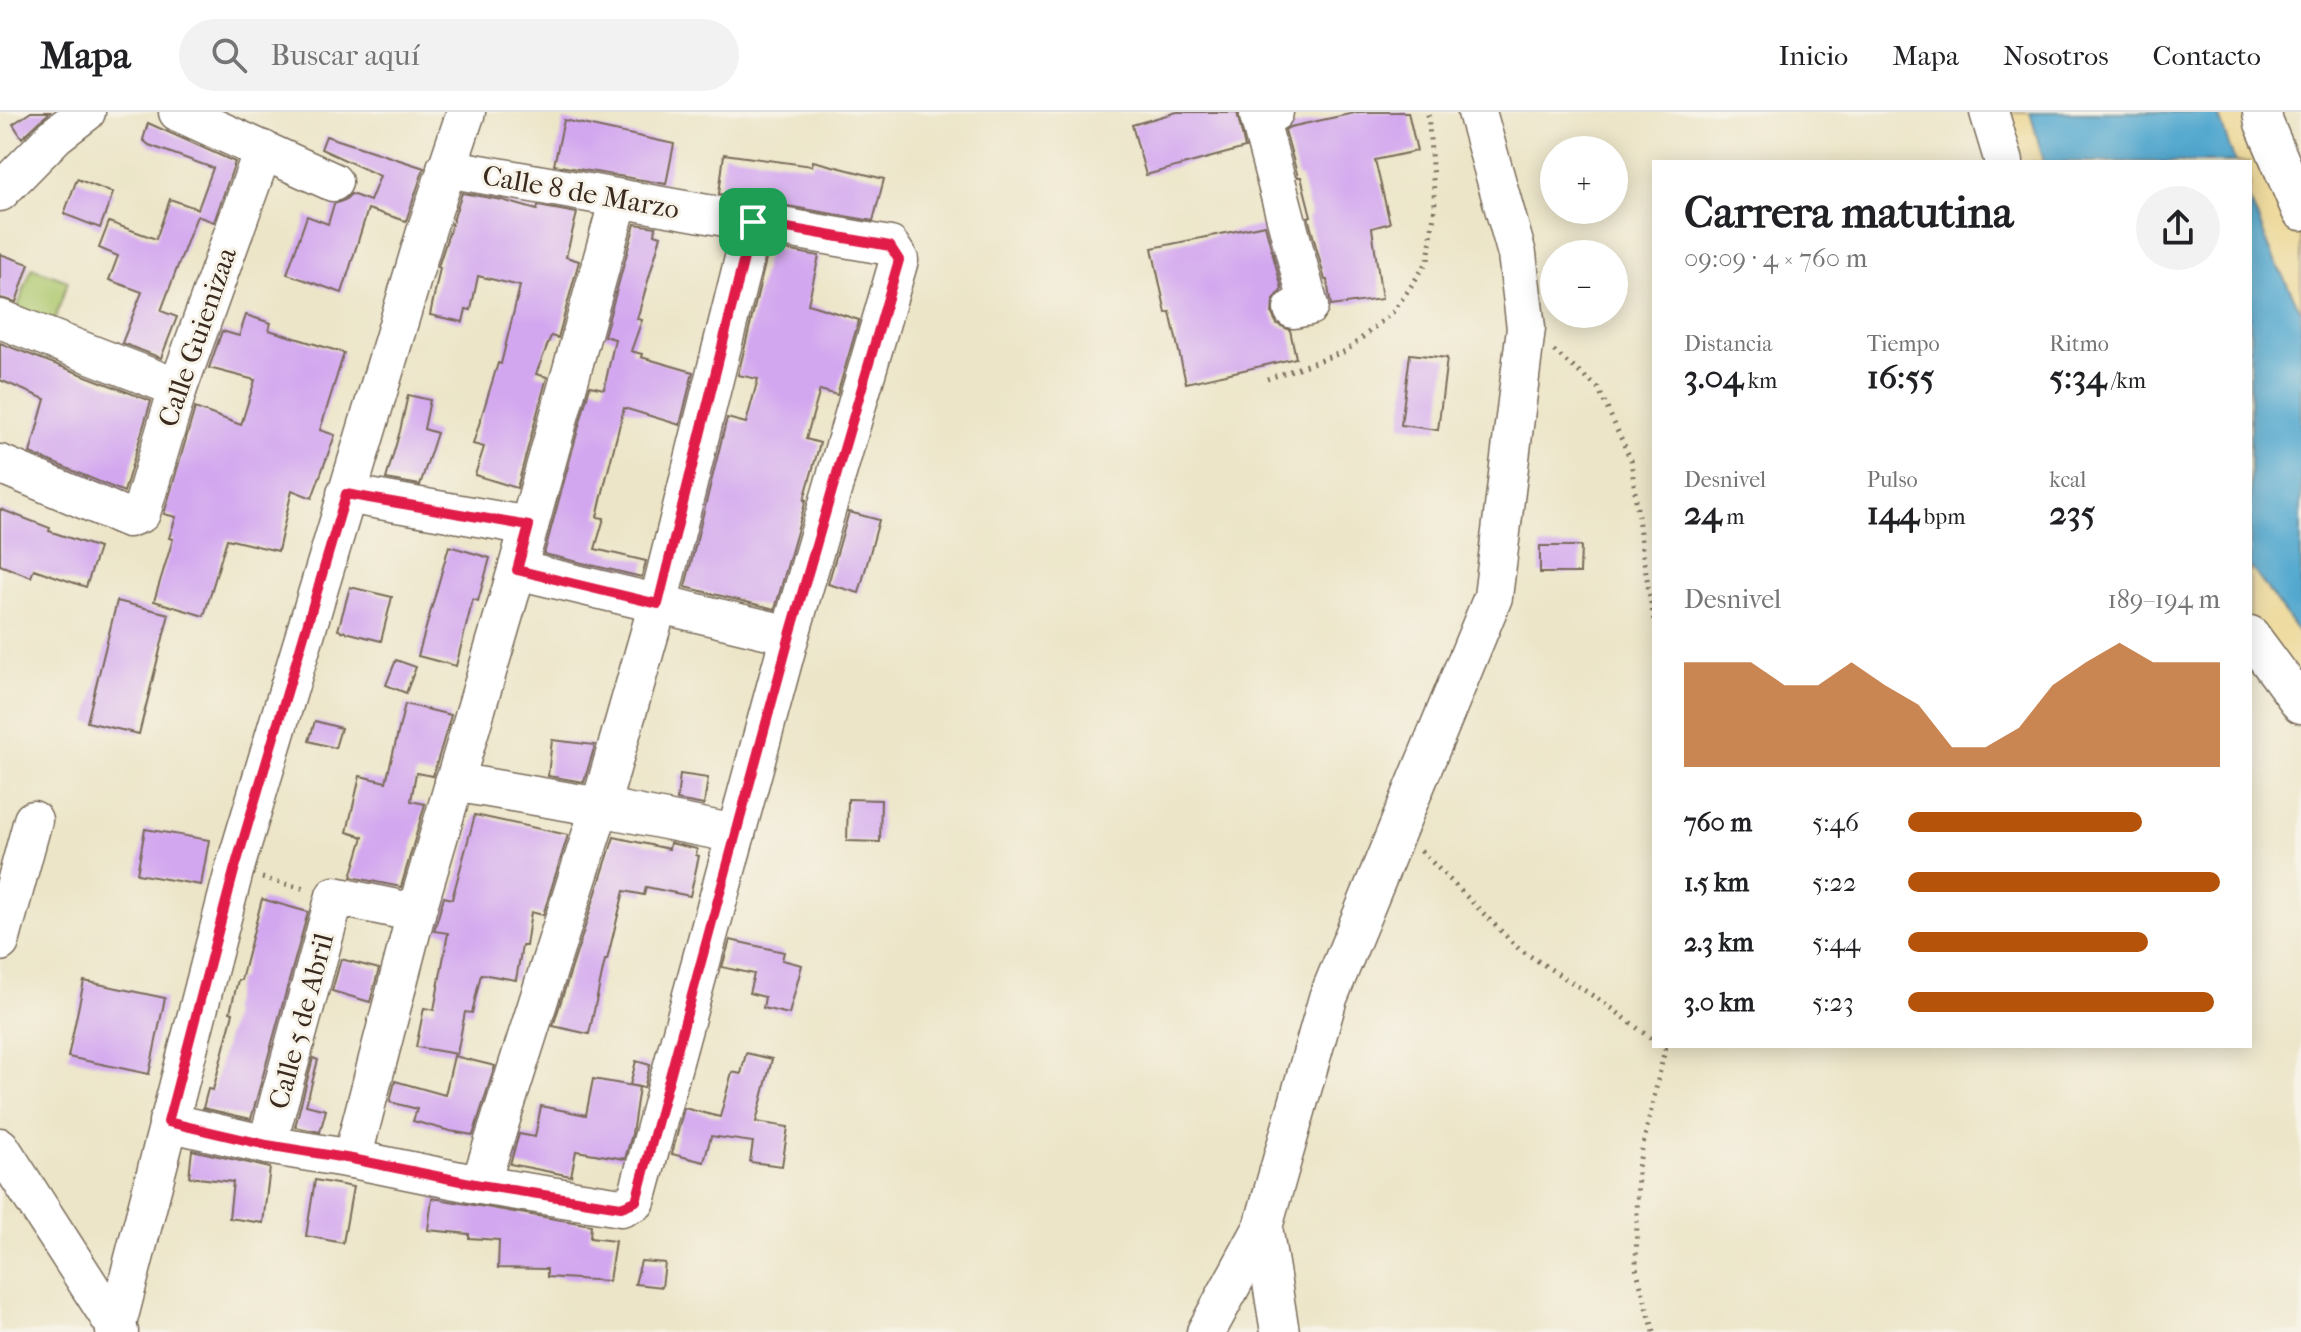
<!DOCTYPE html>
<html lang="es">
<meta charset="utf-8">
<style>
body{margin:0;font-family:"IM FELL French Canon",serif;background:#f2f2f2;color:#202124;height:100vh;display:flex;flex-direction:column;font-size:30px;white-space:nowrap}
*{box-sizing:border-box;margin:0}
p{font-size:26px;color:#757577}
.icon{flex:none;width:44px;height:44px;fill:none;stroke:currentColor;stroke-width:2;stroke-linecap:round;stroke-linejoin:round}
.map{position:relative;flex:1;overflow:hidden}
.drawer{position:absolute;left:1652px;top:48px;width:600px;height:888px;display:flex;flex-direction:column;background:#fff;border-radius:0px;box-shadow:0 4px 20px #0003}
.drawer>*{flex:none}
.fabs{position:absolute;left:1540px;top:24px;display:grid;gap:16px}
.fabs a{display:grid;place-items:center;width:88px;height:88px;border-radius:50%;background:#fff;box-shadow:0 4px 20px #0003;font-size:40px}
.pin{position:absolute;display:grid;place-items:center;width:68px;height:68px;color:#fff;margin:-34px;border-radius:16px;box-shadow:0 4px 12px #0006}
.round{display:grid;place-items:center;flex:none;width:84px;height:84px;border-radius:42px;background:#f2f2f2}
.head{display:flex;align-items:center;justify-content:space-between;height:136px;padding:0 32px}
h1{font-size:44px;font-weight:700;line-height:60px}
.figures{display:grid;grid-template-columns:repeat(3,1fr);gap:12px;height:136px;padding:8px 32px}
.figures div{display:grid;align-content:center}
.figures b{font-size:34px;font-weight:700}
.figures small{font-size:22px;font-weight:400}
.figures p{font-size:22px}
.chart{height:224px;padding:16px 32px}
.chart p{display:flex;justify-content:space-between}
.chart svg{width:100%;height:144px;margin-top:8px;fill:#b45309;opacity:.7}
ul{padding:0 32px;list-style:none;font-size:26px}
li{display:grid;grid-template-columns:128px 96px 1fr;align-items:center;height:60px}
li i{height:20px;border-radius:10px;background:#b45309}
header{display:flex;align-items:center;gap:48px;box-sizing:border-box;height:112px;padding:0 40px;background:#fff;border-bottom:2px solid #e0e0e0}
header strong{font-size:38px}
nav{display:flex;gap:44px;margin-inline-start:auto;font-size:28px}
.search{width:560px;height:72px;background:#f2f2f2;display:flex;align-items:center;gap:20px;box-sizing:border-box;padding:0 28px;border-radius:44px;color:#757577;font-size:30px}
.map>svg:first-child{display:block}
</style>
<header>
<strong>Mapa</strong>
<div class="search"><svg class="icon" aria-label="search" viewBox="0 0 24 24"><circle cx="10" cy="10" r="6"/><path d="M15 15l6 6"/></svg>Buscar aquí</div>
<nav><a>Inicio</a><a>Mapa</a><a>Nosotros</a><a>Contacto</a></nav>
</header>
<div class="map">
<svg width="2301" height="1220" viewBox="0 0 2301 1220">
<rect width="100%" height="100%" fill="#f7f3e8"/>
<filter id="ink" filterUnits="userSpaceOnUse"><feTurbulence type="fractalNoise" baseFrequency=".0125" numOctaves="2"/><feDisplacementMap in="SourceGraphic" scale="16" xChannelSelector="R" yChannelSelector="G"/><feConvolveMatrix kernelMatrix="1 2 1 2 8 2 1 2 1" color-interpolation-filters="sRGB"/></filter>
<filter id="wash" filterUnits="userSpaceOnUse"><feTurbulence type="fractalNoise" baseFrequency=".006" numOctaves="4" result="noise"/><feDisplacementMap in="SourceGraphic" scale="32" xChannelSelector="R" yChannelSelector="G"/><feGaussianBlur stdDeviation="1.8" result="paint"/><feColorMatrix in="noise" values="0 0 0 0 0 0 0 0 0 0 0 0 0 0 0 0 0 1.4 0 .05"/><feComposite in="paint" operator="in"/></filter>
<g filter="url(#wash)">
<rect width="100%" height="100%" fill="#ece5c8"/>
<path fill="#aec86e" stroke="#747946" stroke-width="2" d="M32 156 68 169 54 210 17 197Z"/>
<path fill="#eeda9e" stroke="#94825e" stroke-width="2" d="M1989 0H2262L2301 99V592L2250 523V50H2004Z"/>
<g fill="#53a8cf" stroke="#476976" stroke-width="2">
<path d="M2030 0H2217L2235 50H2044Z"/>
<path d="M2250 88 2274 147 2301 199V524L2250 454Z"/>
</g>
<g id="blocks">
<g fill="#d3a7ef">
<path d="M31 0H50L22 26 13 12Z"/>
<path d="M1177 0H1237L1245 36 1146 63 1132 13Z"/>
<path d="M1359 0H1408L1417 39 1375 48 1390 111 1372 116 1382 187 1331 194 1327 168H1325L1308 105 1311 104 1301 65H1298L1285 18 1290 15Z"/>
<path d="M564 8 674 32 666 72 554 53Z"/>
<path d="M148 11 235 50 214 110 197 104 191 119 161 199 177 205 161 246 122 231 142 180 109 168 118 144 99 136 109 110 156 127 170 87 198 97 213 56 149 33 143 28Z"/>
<path d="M326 24 424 56 406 109 368 97 342 181 287 162 307 104 328 112 334 92 345 88 351 82 370 89 380 64 321 37Z"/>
<path d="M724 42 812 54 813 49 884 67 873 109 719 82Z"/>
<path d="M77 67 113 81 100 116 64 102Z"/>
<path d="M462 81 502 88 537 98 538 94 577 101 566 145 579 149 558 226 551 224 536 262 547 265 517 376 475 363 484 335 473 332 498 251 501 252 520 174 478 164 471 198 466 197 463 210 430 203 440 156 438 155Z"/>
<path d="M635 112 656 115 655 122 661 124 637 207 642 208 631 239 642 242 641 245 693 260 680 313 624 296 606 367 597 405 604 406 595 437 646 449 642 465 544 442 590 274 604 277 615 227 604 224Z"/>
<path d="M1265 113 1282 177 1273 189 1272 202 1277 212 1290 218 1296 246 1186 271 1170 200 1166 201 1152 136Z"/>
<path d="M769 135 819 144 808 192 859 208 837 283 820 278 806 327 820 331 804 388H806L775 497 685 475 727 306 746 311 758 267 738 263Z"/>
<path d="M0 142 29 152 16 190 0 186Z"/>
<path d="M246 203 271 211 269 218 344 241 320 318 335 323 312 386 292 378 278 439 227 427 204 504 154 489 173 427 169 426 176 405 164 402 195 296 241 313 255 268 209 256 222 219 239 224Z"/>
<path d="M0 231 151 289 124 380 30 341 45 287 0 268Z"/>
<path d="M1410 242 1447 246 1438 318 1401 313Z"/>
<path d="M408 283 430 288 424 317 437 321 420 373 386 367 400 319Z"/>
<path d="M0 397 50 416 49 419 99 436 86 475 34 457 31 465 0 453Z"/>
<path d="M849 400 879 408 859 481 828 472Z"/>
<path d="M449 434 490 446 478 489 473 487 456 554 418 544Z"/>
<path d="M1540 434H1581L1580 461H1540Z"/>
<path d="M350 475 392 485 381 529 338 518Z"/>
<path d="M117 489 169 502 139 622 87 610Z"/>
<path d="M396 548 416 555 406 581 386 573Z"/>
<path d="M405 592 451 603 433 664 416 661 411 689 425 692 401 775 351 765 363 725 347 720 360 664 386 670Z"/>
<path d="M315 609 341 616 335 636 309 629Z"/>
<path d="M552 628 595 633 584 670 548 664Z"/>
<path d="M680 662 708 666 704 693 677 688Z"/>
<path d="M848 687 881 688 880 730 847 729Z"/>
<path d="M475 703 568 723 543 803 531 800 526 834H522L516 868 481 862 472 901 465 900 457 942 416 935 424 896 434 898 448 821 434 819 444 785 452 787Z"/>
<path d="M145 717 209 728 201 773 137 762Z"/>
<path d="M614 725 669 737 670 731 697 737 696 743 699 744 690 784 646 775 644 783 624 779 607 848H605L589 922 553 914Z"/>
<path d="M262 787 308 800 251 1007 203 996 208 977 213 978 233 901 230 900 238 868H241Z"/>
<path d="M730 828 784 840 782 848 802 853 789 902 763 896 765 885 749 881 754 862 722 855Z"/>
<path d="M341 847 379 857 370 890 332 879Z"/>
<path d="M84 869 165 886 149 962 68 945Z"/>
<path d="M746 941 772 947 756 1010 788 1015 782 1054 750 1050 753 1030 711 1024 704 1050 672 1042 684 996 720 1005 732 960 741 962Z"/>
<path d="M454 944 495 954 473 1023 450 1019 413 1009 417 997 390 990 395 969 445 983Z"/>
<path d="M313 946 318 948 306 993 326 998 320 1020 295 1015Z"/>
<path d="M636 949 650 953 644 976 630 973Z"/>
<path d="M593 967 639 975 632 1022 625 1047 576 1039 571 1064 510 1052 519 1022 535 1025 541 994 586 1003Z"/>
<path d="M192 1038 270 1056 263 1111 229 1106 233 1070 189 1065Z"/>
<path d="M315 1068 353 1075 343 1131 306 1124Z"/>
<path d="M432 1086 591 1113 590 1126 615 1129 609 1169 547 1165V1157L498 1156 499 1128 469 1126V1122L428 1118Z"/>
<path d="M641 1149 665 1151 662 1175 635 1172Z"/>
</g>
</g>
</g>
<g filter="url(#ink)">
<use href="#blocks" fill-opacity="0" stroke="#796b5a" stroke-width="2"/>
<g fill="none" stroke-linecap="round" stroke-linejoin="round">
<g stroke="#796b5a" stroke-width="41">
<g id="minor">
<path d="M178 0 333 70"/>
<path d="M1274 0 1259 4 1309 194 1293 197"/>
<path d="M1989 0 2004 50"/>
<path d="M2262 0 2264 11 2301 99"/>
<path d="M0 80 56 23 86 0"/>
<path d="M0 207 178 276"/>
<path d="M0 352 128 406 141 401 178 276 263 38"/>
<path d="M346 382 529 414"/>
<path d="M517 458 790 523"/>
<path d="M2250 523 2301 592"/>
<path d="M454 670 600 695 736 722"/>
<path d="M0 830 33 708"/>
<path d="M168 1010 267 1033 352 1047 480 1073 621 1095 636 1089 790 523 899 148 890 134 446 56"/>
<path d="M267 1033 335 784 416 801"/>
<path d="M0 1035 119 1220"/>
<path d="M352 1047 416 801 517 458 619 87"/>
<path d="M480 1073 600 695 658 492 753 110"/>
<path d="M1263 1115 1328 886 1493 485 1526 216 1517 142 1477 0"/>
<path d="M115 1220 234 759 428 113 466 0"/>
<path d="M1206 1220 1263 1115 1280 1220"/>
</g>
</g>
<g stroke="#796b5a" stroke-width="5" stroke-dasharray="2 6" stroke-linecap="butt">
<path d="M1554 239 1598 276 1631 348 1642 437 1654 509"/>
<path d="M1267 267 1346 239 1394 199 1428 149 1435 94 1428 0"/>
<path d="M1421 739 1519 837 1609 894 1654 929"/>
<path d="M262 766 306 777"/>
<path d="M1654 1220 1636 1156 1638 1055 1665 937 1660 934"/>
</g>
<use href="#minor" stroke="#fff" stroke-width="38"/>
</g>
</g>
<g fill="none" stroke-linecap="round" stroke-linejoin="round" filter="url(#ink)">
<g stroke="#fff" stroke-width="16">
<path id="route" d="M753 110 890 134 899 148 790 523 636 1089 621 1095 480 1073 352 1047 267 1033 168 1010 234 759 346 382 529 414 517 458 658 492Z"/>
</g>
<use href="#route" stroke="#e11d48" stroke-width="10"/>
</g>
<g text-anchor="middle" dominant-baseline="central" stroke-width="6" stroke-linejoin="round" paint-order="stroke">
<g font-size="28" fill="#3b2a1e" stroke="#f7f3e8">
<text transform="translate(581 80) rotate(10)">Calle 8 de Marzo</text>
<text transform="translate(197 225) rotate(-71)">Calle Guienizaa</text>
<text transform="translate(301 909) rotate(-75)">Calle 5 de Abril</text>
</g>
</g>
</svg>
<div class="fabs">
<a>+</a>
<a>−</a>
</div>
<div class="pin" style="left:753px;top:110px;background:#1e9e55"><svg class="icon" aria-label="arrive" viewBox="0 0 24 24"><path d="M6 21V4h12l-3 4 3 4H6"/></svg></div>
<section class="drawer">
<div class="head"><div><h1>Carrera matutina</h1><p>09:09 · 4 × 760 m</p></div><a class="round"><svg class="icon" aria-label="share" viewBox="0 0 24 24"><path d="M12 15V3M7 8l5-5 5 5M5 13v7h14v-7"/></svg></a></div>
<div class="figures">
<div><p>Distancia</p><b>3.04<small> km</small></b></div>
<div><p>Tiempo</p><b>16:55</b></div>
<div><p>Ritmo</p><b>5:34<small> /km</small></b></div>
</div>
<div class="figures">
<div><p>Desnivel</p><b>24<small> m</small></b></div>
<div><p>Pulso</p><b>144<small> bpm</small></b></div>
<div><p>kcal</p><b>235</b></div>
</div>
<div class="chart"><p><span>Desnivel</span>189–194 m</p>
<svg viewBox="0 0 160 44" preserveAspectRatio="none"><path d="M0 44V12L10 12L20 12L30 19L40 19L50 12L60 19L70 25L80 38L90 38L100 32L110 19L120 12L130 6L140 12L150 12L160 12V44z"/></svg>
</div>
<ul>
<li><b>760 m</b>5:46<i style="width:75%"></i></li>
<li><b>1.5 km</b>5:22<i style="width:100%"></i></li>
<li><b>2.3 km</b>5:44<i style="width:77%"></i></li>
<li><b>3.0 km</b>5:23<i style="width:98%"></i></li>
</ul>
</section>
</div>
